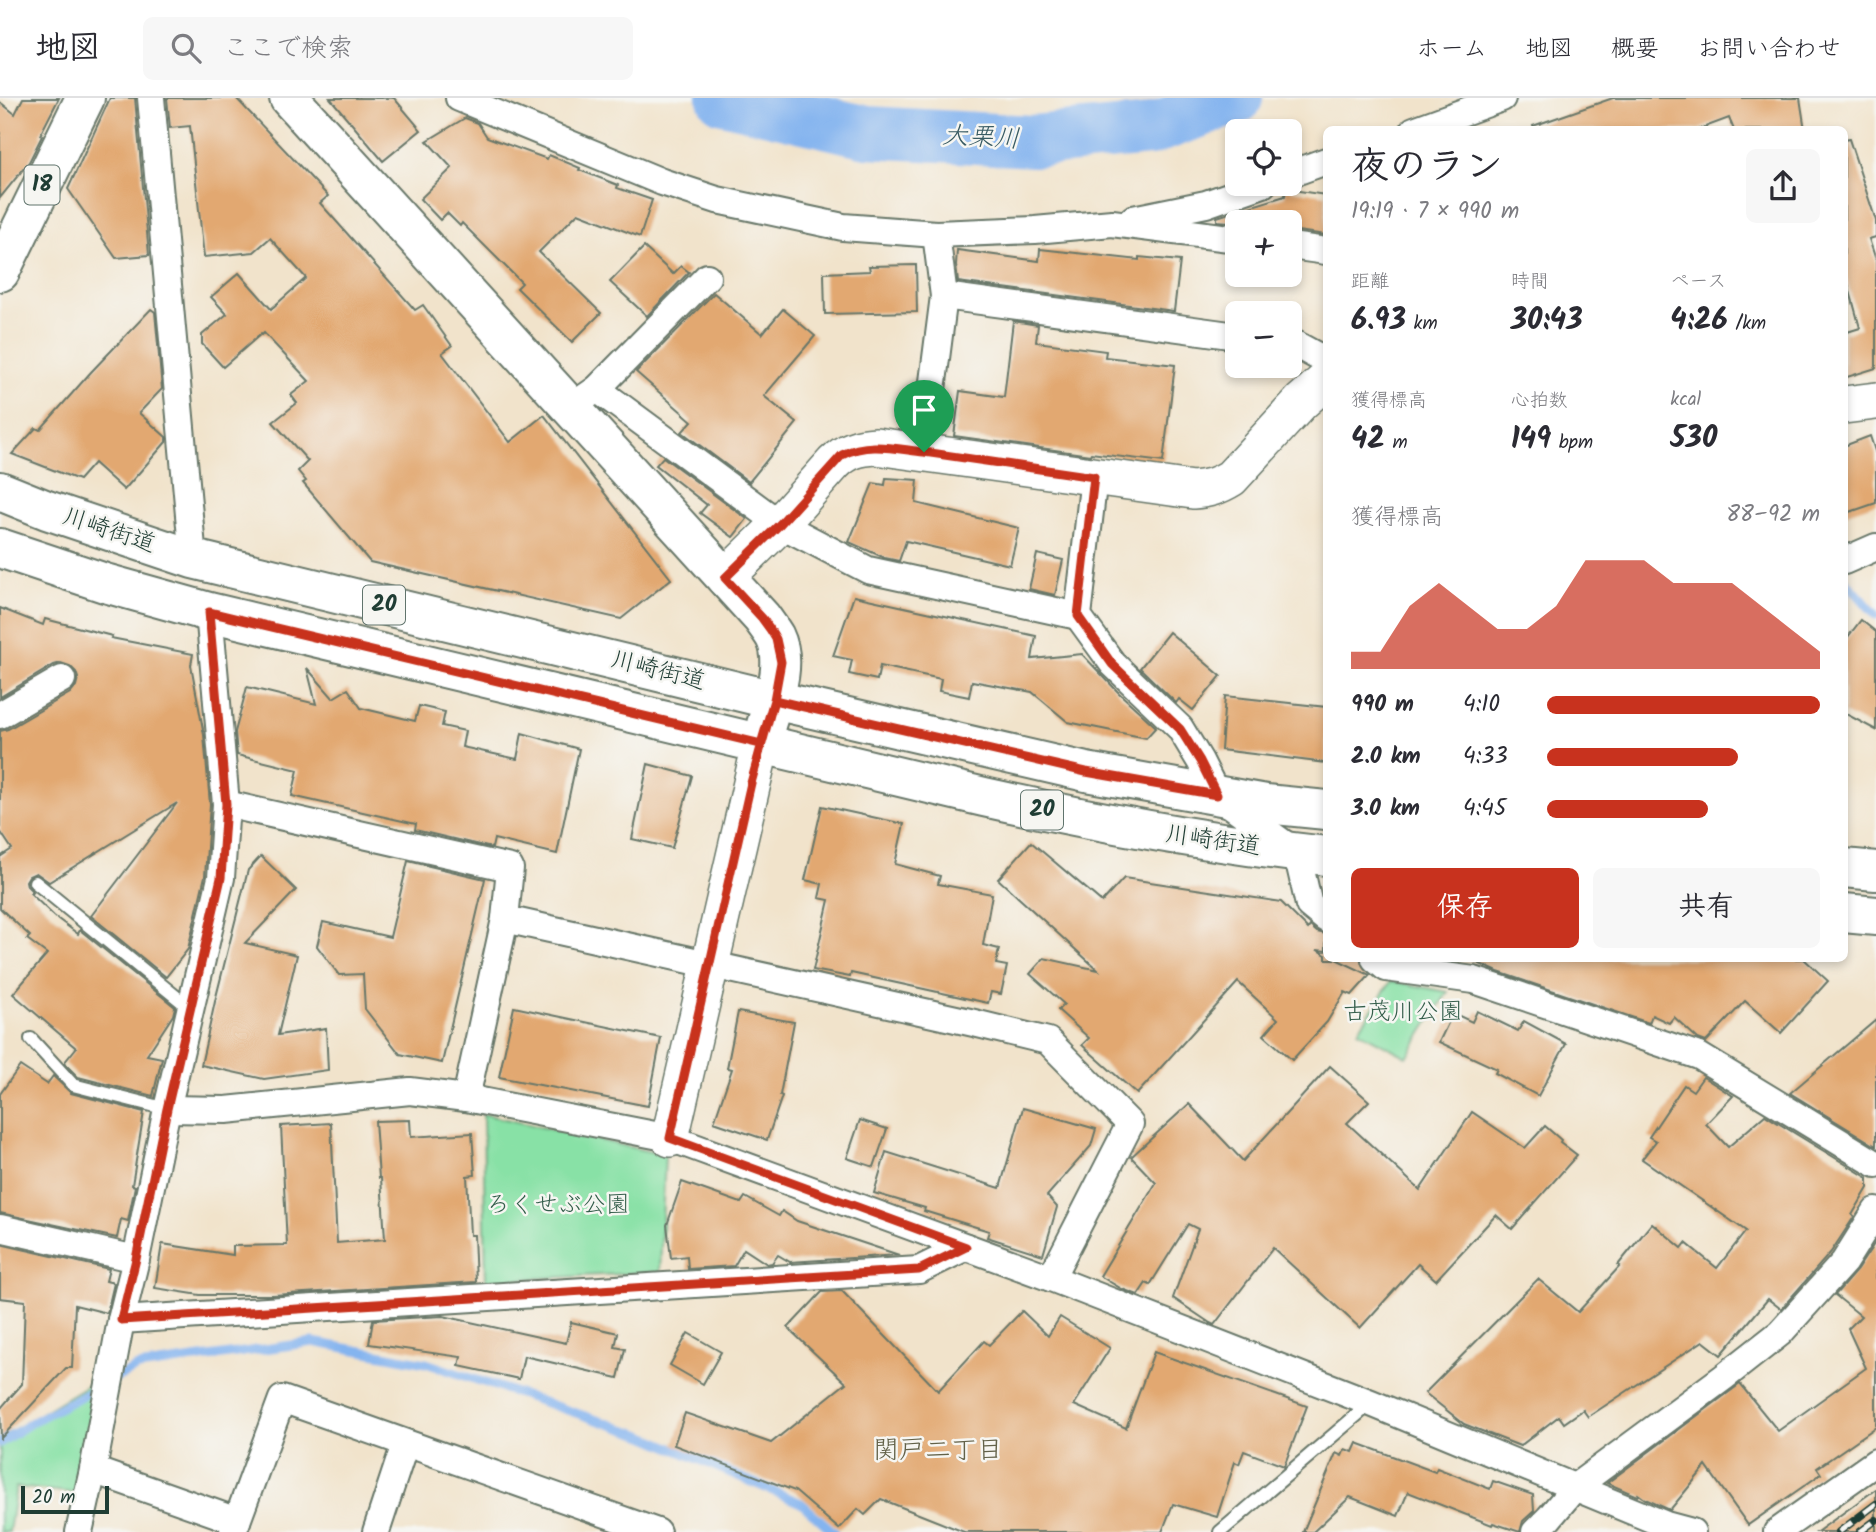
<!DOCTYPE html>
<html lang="ja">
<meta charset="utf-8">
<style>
body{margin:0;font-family:Kalam,"Klee One",sans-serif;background:#f7f7f7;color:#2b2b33;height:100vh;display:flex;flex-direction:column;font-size:26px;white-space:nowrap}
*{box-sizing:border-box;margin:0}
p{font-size:23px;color:#7c7c81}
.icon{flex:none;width:38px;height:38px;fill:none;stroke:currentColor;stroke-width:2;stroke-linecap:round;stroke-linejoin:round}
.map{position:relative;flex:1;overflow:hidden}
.drawer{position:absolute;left:1323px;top:28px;width:525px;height:836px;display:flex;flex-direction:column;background:#fff;border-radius:10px;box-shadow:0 4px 10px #0003}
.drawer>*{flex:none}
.tools{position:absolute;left:1225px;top:21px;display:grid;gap:14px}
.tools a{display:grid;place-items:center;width:77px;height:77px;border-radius:10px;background:#fff;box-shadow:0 4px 10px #0003;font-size:35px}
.scale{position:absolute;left:21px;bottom:18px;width:88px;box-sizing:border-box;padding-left:7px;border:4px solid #1f3d34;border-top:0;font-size:19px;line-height:24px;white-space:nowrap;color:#1f3d34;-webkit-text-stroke:5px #f6f6f2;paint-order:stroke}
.pin{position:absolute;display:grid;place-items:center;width:60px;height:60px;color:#fff;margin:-72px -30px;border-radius:50% 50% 50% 0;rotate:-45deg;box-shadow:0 0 7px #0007}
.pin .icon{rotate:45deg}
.round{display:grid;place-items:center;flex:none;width:74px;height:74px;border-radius:10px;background:#f7f7f7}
.head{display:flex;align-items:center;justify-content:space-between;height:119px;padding:0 28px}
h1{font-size:38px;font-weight:800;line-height:52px}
.stats{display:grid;grid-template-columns:repeat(3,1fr);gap:10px;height:119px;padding:7px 28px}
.stats div{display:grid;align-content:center}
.stats b{font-size:30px;font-weight:800}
.stats small{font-size:19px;font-weight:400}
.stats p{font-size:19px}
.chart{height:196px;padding:14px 28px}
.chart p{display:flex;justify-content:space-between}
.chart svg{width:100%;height:126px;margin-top:7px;fill:#c8321e;opacity:.7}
.action{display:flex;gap:14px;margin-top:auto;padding:14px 28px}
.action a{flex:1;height:80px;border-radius:10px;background:#c8321e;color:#fff;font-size:28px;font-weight:800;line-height:80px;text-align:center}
.action a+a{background:#f7f7f7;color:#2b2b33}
ul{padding:0 28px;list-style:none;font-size:23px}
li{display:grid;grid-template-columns:112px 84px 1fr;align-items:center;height:52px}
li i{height:18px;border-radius:9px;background:#c8321e}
header{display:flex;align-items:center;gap:42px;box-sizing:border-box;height:98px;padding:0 35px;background:#fff;border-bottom:2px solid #e1e1e2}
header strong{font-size:33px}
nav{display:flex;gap:38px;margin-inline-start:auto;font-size:24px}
.search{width:490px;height:63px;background:#f7f7f7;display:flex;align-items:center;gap:18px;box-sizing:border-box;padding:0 24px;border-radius:10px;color:#7c7c81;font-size:26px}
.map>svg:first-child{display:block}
</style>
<header>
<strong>地図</strong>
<div class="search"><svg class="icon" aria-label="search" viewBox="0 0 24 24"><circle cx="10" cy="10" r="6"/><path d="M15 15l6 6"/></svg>ここで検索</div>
<nav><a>ホーム</a><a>地図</a><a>概要</a><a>お問い合わせ</a></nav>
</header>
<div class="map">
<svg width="1876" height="1434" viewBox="0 0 1876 1434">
<rect width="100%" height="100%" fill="#f6f6f2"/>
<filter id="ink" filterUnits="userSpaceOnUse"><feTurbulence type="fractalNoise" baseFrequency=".0143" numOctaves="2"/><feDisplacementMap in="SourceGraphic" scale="14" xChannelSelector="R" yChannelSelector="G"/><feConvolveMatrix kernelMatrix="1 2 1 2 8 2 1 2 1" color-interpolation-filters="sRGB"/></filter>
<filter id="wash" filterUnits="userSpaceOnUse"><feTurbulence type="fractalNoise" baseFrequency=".00686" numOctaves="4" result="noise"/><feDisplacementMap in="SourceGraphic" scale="28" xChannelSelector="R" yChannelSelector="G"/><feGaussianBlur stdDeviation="1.57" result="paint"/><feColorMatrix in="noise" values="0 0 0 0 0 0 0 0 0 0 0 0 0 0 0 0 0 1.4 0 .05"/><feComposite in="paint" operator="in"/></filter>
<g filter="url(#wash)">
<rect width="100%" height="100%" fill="#f1e3cb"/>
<g fill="#88e1a6" stroke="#548f6d" stroke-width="2">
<path d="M1391 883 1448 894 1407 959 1358 933Z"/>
<path d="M483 1016 665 1057 660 1174 486 1183Z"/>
<path d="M104 1277 75 1395 16 1389 9 1434H0V1340Z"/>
</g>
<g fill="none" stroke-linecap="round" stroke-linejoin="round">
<g stroke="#84b4ef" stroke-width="9">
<path d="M1844 481 1876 517"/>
<path d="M116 1280 138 1269 313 1244 426 1265 642 1337 801 1405 834 1434"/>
<path d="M0 1345 32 1324 103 1287"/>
</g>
<path stroke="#84b4ef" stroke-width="52" d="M723 0 867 34 1033 43 1149 32 1237 0"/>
</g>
<g id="blocks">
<g fill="#e2a871">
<path d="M23 0H59L40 37 42 38 29 64 0 100V4L15 16Z"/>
<path d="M110 0H135L149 157 116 160 68 91Z"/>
<path d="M167 0H236L328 98 320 105 415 212 423 207 452 248 442 255 510 344 544 317 671 481 621 521 370 464 303 385 306 383 298 373 308 363 273 324 297 305 291 297 309 283 264 235 262 237 261 236 223 269 202 246V237L227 216 211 199 239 175 271 211 306 180 270 140 254 154 204 159 190 28 170 30Z"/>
<path d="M330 0H394L421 32 383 63Z"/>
<path d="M1613 0H1800L1805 32H1734L1729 20 1697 32H1534L1533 28Z"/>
<path d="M465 20 478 25 487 39 547 61 549 57 580 70 579 72 618 87 617 90 652 102 640 139 578 115 539 154 601 215 572 244 517 190 522 185 462 125 460 128 447 115 440 122 420 101 452 70 427 43Z"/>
<path d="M1849 41 1876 123V139L1869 141 1876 162V270L1844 280V235L1860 230 1844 171V42Z"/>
<path d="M1286 91 1326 97V137L1290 132V124H1230L1217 123V119L1285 98Z"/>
<path d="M644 149 673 176 681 168 689 174 647 218 610 184Z"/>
<path d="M1040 151 1139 162V159L1180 163 1174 213 958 184 956 167 957 152 1039 163Z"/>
<path d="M916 167 917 214 825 216 824 175 870 173 869 168Z"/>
<path d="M714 195 762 236 783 211 815 238 764 298 797 325 749 384 682 334 692 323 636 274Z"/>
<path d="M151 211 155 214 162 291 139 315 166 339V344L124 392 94 365 79 382 12 356 36 330 40 332 91 274Z"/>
<path d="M1013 223 1038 227 1036 244 1106 253 1105 259 1175 267 1163 364 1091 355 1090 357 954 338 960 293 1004 299Z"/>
<path d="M1870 338 1876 356V405L1844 416V348Z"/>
<path d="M663 359 747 421 733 439 700 415 707 407 656 367Z"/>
<path d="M886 380 918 382 916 405 1019 430 1010 467 906 443 899 463 885 460 849 444 873 385 885 387Z"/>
<path d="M1037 456 1063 462 1055 497 1029 491Z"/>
<path d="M854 498 1036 538 1032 561 1082 556 1119 595 1156 629 1146 640 1068 624 1032 594 972 583 969 599 939 593 941 581 880 568 877 582 849 576 852 562 833 558Z"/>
<path d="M0 510 43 527 45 521 112 538 111 540 193 556 191 567 204 637 210 706 205 778 188 851 166 879 91 818 177 705 49 784 36 775 29 778 26 783 27 788 33 794 30 795 54 818 78 836 80 832 175 909 173 917 147 957 162 960 153 998 78 979 64 965 76 950 13 896 47 856 27 841 30 838 0 810V759L12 751 0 733V633L8 631 70 595 76 588 78 580 76 574 70 568 61 565 54 567 0 599Z"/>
<path d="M1861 522 1876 534V632L1844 615V544Z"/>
<path d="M1169 534 1221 578 1193 612 1179 601 1176 605 1140 570Z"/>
<path d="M307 570 333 600 348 591 361 610 415 623 419 608 445 614 442 628 465 633 462 649 517 661 522 635 579 651 557 756 494 741 492 750 415 732 416 726 292 698 298 672 237 657 235 634 247 589 316 606Z"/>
<path d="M1225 598 1326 609V665L1221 652Z"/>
<path d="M648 666 692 678 672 750 632 741Z"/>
<path d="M822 708 904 726 895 766 940 778 938 786 992 796 983 847 999 851 996 866 1007 868 1001 896 991 894 988 905 851 875 850 879 813 872 829 802 819 800 822 786 805 782Z"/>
<path d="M1031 744 1102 804 1124 780 1281 804 1308 831 1310 828 1317 834 1326 836V853L1317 852 1326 857V861H1336L1370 877 1352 897 1345 894 1327 924 1292 962 1264 937 1278 921 1238 884 1137 996 1082 947 1089 940 1058 912 1064 906 1030 876 1044 860 1098 872 998 781Z"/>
<path d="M261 758 296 792 245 845 297 857 278 937 326 930 328 972 264 981 201 967 216 899 248 772Z"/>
<path d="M408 763 485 781 442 965 400 956 365 911 363 876 339 877 317 848 323 824 390 839Z"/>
<path d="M1469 861H1804L1828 883 1781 935 1745 903 1706 944 1698 941 1674 919 1669 925 1652 917 1649 925 1498 874Z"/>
<path d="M514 909 661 940 648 1008 499 979Z"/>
<path d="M1477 913 1518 933 1524 923 1566 946 1538 998 1495 975 1497 971 1439 944 1453 915 1472 924Z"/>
<path d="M738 914 794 924 780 997 782 998 767 1042 714 1024 732 971 727 970Z"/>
<path d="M1876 922V1048L1790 995Z"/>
<path d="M20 968 47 986 53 978 71 995 144 1014 132 1087 135 1088 128 1123 121 1121 117 1140 0 1115V996Z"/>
<path d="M1330 968 1369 1003 1347 1025 1420 1092 1472 1014 1525 1050 1545 1028 1561 1042 1560 1044 1577 1057 1512 1131 1496 1117 1436 1182 1418 1166 1360 1230 1273 1150 1214 1227 1210 1225 1173 1200 1198 1131 1188 1126 1150 1187 1146 1185 1138 1197 1122 1191 1100 1178 1156 1085 1131 1059 1189 1006 1243 1063Z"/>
<path d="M1703 979 1733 998 1706 1026 1728 1049 1765 1017 1868 1080V1090L1852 1117 1854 1119 1831 1154 1781 1211 1768 1201 1721 1257 1703 1243 1588 1319 1583 1312 1564 1325 1559 1318 1520 1348 1464 1326 1425 1295 1538 1181 1578 1214 1620 1168 1618 1167 1652 1125 1682 1150 1686 1145 1717 1170 1746 1133 1642 1061 1656 1043 1649 1039 1684 987 1693 993Z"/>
<path d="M1023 1010 1096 1031 1091 1048 1047 1098 1057 1109 1043 1157 987 1139 989 1133 924 1113 925 1110 874 1095 886 1054 1000 1090Z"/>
<path d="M410 1022 411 1039 472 1035 475 1077 467 1078 470 1137H474L476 1184 273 1197H200L155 1190 162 1146 233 1157V1148L287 1147 281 1028 331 1025 337 1145 385 1141 381 1080H379L375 1023Z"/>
<path d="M860 1022 887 1031 874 1069 847 1060Z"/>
<path d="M682 1084 741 1105 745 1099 779 1118 782 1113 797 1123 899 1157 790 1164 778 1157 772 1165 767 1166 744 1151 734 1168 688 1171 687 1158 671 1160 667 1127Z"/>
<path d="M1876 1143V1329L1817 1370 1821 1376 1748 1427 1706 1368 1670 1412 1645 1401 1638 1396 1637 1398 1607 1385 1740 1286 1778 1333 1866 1270 1848 1231 1861 1218 1835 1197 1857 1172Z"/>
<path d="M0 1146 109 1171 106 1183 114 1185 107 1215 75 1207 72 1270H66L1 1340 0 1311 22 1286 25 1203 0 1200Z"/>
<path d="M842 1193 938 1293 984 1243 989 1247 1022 1213 1048 1238 1060 1219 1110 1250 1074 1307 1126 1330 1154 1254 1307 1308 1284 1368 1244 1353 1239 1366 1235 1364 1217 1419 1173 1406 1162 1434H964L881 1401 865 1417 858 1411 839 1431 795 1393 674 1347 685 1315 771 1345 846 1285 788 1230 822 1194Z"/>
<path d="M443 1218 566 1245 571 1224 618 1235 615 1249 625 1251 618 1280 524 1258 519 1281 459 1268 461 1259 369 1246 373 1222Z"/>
<path d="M688 1235 721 1254 703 1286 670 1267Z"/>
<path d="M1357 1345 1435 1374 1437 1370 1490 1391 1493 1383 1533 1397 1534 1413 1523 1423 1520 1434 1493 1425 1492 1427 1408 1394 1398 1418 1350 1399 1313 1434H1303L1336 1355 1342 1358 1345 1351 1353 1354Z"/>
<path d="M1876 1391V1434H1817Z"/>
</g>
</g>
</g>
<g filter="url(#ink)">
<use href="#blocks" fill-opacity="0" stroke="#687769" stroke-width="2"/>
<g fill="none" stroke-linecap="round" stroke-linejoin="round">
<g stroke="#687769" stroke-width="16">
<g id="lane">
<path d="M35 784 191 911"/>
<path d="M31 941 73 987 167 1011"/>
<path d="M1220 1434 1371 1305"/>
</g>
</g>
<g stroke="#687769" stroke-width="30">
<g id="street">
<path d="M151 0 193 461"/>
<path d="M459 0 662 84 717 102 843 129 936 136 1035 132 1112 125 1237 141"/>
<path d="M1414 32 1502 0"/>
<path d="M1290 76 1326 63"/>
<path d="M1133 121 1206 106 1263 86"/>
<path d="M1290 148 1326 153"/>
<path d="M944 198 1237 238"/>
<path d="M1290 245 1295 246 1326 263"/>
<path d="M597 291 780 426 868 472 1078 518"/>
<path d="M584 300 597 291 707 179"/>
<path d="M924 354 944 198 936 136"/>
<path d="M1094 379 1078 518 1113 566 1180 630 1200 663 1217 697 1297 755 1309 807 1326 821"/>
<path d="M1844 463 1876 449"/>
<path d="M0 617 62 581"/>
<path d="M226 706 510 770 505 821 974 925 1048 943 1130 1026 1051 1180"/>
<path d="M1375 861 1386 870 1474 882 1699 958 1876 1066"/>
<path d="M466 1000 505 821"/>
<path d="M167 1011 226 1012 410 993 466 1000 670 1040 1051 1180 1371 1305 1666 1427 1692 1434"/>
<path d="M0 1130 136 1161"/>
<path d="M121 1222 919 1172 966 1149"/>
<path d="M93 1372 237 1423"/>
<path d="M79 1434 93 1372 121 1222 136 1161 167 1011 221 780 226 706 209 514"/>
<path d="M233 1434 282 1301 657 1434"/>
<path d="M376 1434 405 1346"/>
<path d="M1535 1434 1549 1420 1575 1389 1724 1279 1780 1235 1844 1164 1876 1113"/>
<path d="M1777 1434 1876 1364"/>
</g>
</g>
<g stroke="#687769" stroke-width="40">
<g id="secondary">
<path d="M1844 307 1876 303"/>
<path d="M725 480 780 426 834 365C847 352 859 349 876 348L1193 392C1208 391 1218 388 1231 380L1301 304 1326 282"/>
<path d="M670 1040 761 646"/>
</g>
</g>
<g stroke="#687769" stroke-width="42">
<g id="primary">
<path d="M289 0 762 520C766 526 771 532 775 539 788 566 774 600 766 627"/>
<path d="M0 174 85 0"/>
<path d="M0 393 47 412 193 461 774 602 1086 674 1266 706 1326 712"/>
<path d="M0 450 105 485 209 514 984 699C1097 724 1211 745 1326 758"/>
<path d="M1844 770 1876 773"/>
<path d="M1844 815 1876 818"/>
</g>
</g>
<use href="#lane" stroke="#fff" stroke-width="12"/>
<use href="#street" stroke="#fff" stroke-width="26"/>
<use href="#secondary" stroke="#fff" stroke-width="37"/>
<use href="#primary" stroke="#fff" stroke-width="38"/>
<g stroke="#1f3d34" stroke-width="8">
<g id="rail">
<path d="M1839 1434 1876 1406"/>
<path d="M1860 1434 1876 1422"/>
</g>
</g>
<use href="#rail" stroke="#f6f6f2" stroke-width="5" stroke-dasharray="16" stroke-linecap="butt"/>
</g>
</g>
<g fill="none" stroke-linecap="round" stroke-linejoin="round" filter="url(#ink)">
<g stroke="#fff" stroke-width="14">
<path id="route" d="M924 354C896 351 868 343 842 357L780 426 725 480 762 520 770 531 776 541 781 564 774 602 751 685 670 1040 966 1149 919 1172 121 1222 136 1161 167 1011 221 780 226 706 209 514 761 646 774 602 1086 674 1217 697 1200 663 1180 631 1112 566 1078 518 1094 379 924 354"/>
</g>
<use href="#route" stroke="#c8321e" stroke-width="9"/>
</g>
<g text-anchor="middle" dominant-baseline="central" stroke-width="5" stroke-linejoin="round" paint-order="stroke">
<g fill="#f6f6f2" stroke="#60746d" stroke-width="2">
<rect x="24.5" y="67.5" width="35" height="39" rx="5"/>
<rect x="363" y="487.5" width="42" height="39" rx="5"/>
<rect x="1021" y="692.5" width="42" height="39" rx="5"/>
</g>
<g font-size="23" font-weight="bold" fill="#1f3d34">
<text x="42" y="87">18</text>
<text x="384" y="507">20</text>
<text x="1042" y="712">20</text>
</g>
<g font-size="24" fill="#1f3d34" stroke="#f6f6f2">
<text transform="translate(109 433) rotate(18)">川崎街道</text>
<text transform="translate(658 573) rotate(14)">川崎街道</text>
<text transform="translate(1213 743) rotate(8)">川崎街道</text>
</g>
<g font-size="24" fill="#345e4b" stroke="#f6f6f2">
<text x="1403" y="914">古茂川公園</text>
<text x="558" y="1107">ろくせぶ公園</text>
</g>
<g font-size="26" font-style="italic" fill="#385b63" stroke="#f6f6f2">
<text transform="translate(981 40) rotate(3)">大栗川</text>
</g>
<g font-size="26" fill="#636249" stroke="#f6f6f2">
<text x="938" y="1353">関戸二丁目</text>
</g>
</g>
</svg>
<div class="tools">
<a><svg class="icon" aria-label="locate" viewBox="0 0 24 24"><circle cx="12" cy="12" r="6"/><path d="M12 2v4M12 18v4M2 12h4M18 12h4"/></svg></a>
<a>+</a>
<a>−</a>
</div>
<div class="scale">20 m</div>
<div class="pin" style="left:924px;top:354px;background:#1e9e55"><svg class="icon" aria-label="arrive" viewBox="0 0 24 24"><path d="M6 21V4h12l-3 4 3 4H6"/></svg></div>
<section class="drawer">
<div class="head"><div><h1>夜のラン</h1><p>19:19 · 7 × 990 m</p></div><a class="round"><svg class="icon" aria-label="share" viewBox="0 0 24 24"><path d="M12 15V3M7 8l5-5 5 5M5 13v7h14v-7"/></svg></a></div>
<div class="stats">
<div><p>距離</p><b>6.93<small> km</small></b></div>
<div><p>時間</p><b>30:43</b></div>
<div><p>ペース</p><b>4:26<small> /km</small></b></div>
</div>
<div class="stats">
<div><p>獲得標高</p><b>42<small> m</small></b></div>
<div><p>心拍数</p><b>149<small> bpm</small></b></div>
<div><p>kcal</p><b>530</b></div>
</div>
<div class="chart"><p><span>獲得標高</span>88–92 m</p>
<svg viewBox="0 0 160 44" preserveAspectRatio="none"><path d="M0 44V38L10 38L20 22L30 14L40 22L50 30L60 30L70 22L80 6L90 6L100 6L110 14L120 14L130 14L140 22L150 30L160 38V44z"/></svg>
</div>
<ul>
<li><b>990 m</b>4:10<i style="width:100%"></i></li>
<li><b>2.0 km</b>4:33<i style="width:70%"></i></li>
<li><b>3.0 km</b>4:45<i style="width:59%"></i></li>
</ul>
<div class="action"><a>保存</a><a>共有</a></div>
</section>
</div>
